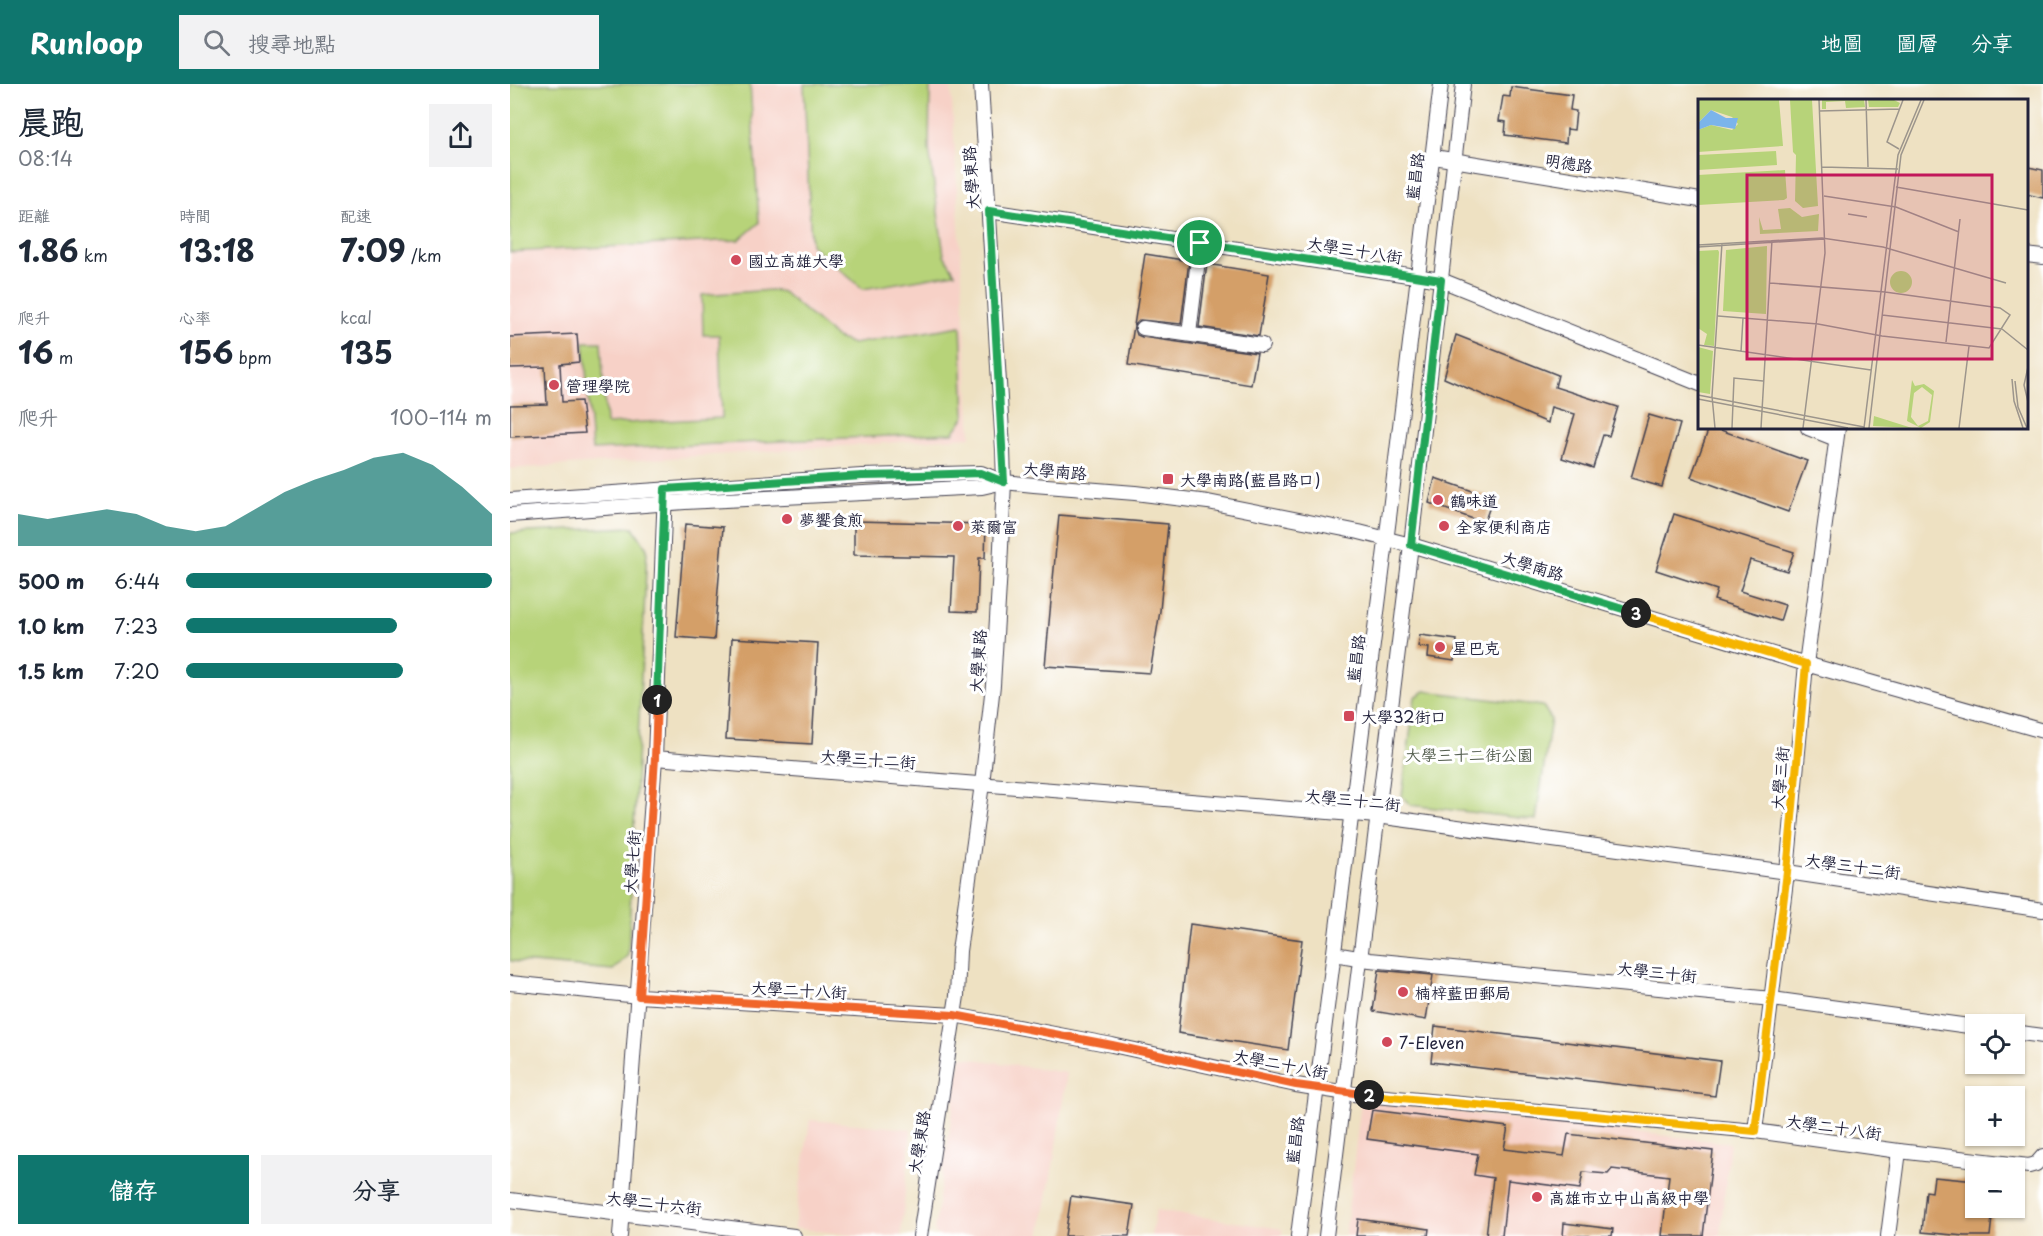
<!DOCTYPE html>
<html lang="zh-TW">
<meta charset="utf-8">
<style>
body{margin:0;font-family:"Playpen Sans","LXGW WenKai TC",sans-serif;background:#f2f2f3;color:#1f2937;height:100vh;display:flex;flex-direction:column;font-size:22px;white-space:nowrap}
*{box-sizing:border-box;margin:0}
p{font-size:20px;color:#747a83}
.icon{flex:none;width:33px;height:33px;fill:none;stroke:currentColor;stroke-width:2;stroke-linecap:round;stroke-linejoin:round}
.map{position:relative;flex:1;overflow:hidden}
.details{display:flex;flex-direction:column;background:#fff;width:510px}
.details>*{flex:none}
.buttons{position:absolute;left:1455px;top:930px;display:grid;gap:12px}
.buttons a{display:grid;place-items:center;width:60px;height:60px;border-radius:0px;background:#fff;box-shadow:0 2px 4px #0004;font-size:30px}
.pin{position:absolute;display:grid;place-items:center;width:51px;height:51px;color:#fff;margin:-26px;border:3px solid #fff;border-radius:50%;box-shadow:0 2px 6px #0007}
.km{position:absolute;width:30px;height:30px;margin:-15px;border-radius:50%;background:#222;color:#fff;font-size:16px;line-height:30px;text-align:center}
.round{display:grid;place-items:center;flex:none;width:63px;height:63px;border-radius:0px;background:#f2f2f3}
.head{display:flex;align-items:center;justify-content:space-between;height:102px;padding:0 18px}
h1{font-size:33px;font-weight:700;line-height:45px}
.stats{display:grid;grid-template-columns:repeat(3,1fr);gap:9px;height:102px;padding:6px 18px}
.stats div{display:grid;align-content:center}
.stats b{font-size:30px;font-weight:700}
.stats small{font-size:16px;font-weight:400}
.stats p{font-size:16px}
.chart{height:168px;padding:12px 18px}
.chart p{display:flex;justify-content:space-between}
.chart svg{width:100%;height:108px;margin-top:6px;fill:#0f766e;opacity:.7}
.cta{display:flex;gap:12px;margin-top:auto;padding:12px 18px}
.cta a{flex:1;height:69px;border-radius:0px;background:#0f766e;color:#fff;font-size:24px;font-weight:700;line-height:69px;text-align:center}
.cta a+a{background:#f2f2f3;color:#1f2937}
ul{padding:0 18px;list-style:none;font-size:20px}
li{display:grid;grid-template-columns:96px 72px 1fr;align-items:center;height:45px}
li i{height:15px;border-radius:8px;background:#0f766e}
header{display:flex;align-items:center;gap:36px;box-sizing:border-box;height:84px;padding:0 30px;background:#0f766e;color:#fff}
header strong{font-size:28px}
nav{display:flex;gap:33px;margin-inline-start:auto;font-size:21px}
.search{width:420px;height:54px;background:#f2f2f3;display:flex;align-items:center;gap:15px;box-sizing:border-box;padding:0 21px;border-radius:0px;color:#747a83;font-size:22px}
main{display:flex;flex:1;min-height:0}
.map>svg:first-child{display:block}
</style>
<header>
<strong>Runloop</strong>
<div class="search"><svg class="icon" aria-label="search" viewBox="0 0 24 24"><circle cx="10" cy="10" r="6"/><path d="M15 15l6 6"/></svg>搜尋地點</div>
<nav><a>地圖</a><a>圖層</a><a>分享</a></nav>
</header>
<main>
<section class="details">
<div class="head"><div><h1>晨跑</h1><p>08:14</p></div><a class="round"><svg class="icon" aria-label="share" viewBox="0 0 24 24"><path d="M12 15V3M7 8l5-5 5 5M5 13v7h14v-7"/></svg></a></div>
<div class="stats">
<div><p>距離</p><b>1.86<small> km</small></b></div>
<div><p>時間</p><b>13:18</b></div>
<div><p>配速</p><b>7:09<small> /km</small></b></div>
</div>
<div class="stats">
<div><p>爬升</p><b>16<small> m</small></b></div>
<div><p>心率</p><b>156<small> bpm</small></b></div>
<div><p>kcal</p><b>135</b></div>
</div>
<div class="chart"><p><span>爬升</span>100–114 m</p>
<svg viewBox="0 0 160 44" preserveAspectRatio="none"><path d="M0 44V31L10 33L20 31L30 29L40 31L50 36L60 38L70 36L80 29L90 22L100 17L110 13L120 8L130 6L140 11L150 20L160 31V44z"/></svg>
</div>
<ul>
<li><b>500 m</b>6:44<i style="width:100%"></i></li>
<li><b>1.0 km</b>7:23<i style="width:69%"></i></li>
<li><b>1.5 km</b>7:20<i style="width:71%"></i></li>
</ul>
<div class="cta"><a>儲存</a><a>分享</a></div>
</section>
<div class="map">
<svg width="1533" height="1152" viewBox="0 0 1533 1152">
<rect width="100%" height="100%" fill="#fff"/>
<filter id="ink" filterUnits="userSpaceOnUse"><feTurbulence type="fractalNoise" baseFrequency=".0167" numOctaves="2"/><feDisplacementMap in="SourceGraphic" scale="12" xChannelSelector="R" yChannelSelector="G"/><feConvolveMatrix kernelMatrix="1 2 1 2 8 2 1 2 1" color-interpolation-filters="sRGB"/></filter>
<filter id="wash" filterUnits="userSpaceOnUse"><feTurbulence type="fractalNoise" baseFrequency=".008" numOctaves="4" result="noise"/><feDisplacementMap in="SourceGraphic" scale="24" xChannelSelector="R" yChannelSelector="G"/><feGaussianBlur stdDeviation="1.35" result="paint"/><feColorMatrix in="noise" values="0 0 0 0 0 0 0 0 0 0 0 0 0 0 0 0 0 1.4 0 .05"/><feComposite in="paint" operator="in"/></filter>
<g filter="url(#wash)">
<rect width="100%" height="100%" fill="#eee1c2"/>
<g fill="#f7d1c7">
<path d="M0 0H441L461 353 0 385Z"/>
<path d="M451 973 557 989 544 1075 530 1152H428L424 1147Z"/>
<path d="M851 1017 1220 1059 1210 1152H835Z"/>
<path d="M300 1036 401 1045 391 1152H349L284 1144Z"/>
<path d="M646 1126 772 1145V1152H641Z"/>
</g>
<g fill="#b7d379" stroke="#6c7a5a" stroke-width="1.5">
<path d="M0 0H240L249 139 229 156 0 168Z"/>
<path d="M294 0H420L419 65 434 171 445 189 353 205 301 161Z"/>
<path d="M261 206 273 208 327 254 343 260 451 242 455 332 443 349 82 366 74 258H91L96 340 212 334 209 251H193L192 211Z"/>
<path d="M123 443 137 465 118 871 103 886 0 877V449Z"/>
<path d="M915 607 1033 622 1041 635 1026 736 900 721 892 712 905 613Z"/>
</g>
<g id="blocks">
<g fill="#d49f67">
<path d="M1001 3 1062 11 1060 26 1066 27 1064 46 1057 45 1056 59 995 51 996 38 989 37 993 12 1000 13Z"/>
<path d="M1518 83 1533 86V114L1516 110Z"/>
<path d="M635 170 679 177 671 240 630 236 624 242 627 251 632 253 747 269 741 301 618 281Z"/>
<path d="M697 180 759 190 749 252 689 243Z"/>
<path d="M67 250 69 278 50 280 52 318 71 317 75 349 0 353V321L37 320 35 283 0 284V253Z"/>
<path d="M946 251 1048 291 1045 303 1108 323 1099 352 1093 351 1083 384 1052 374 1065 330 1041 323 1038 339 934 294Z"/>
<path d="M1139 331 1170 340 1152 403 1121 394Z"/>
<path d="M1199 344H1205L1297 377 1278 428 1181 393Z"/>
<path d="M925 394 983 414 974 439 919 419Z"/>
<path d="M1164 430 1284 468 1277 487 1240 476 1230 507 1275 521 1270 537 1204 516 1207 506 1146 486Z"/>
<path d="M549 431 658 440 650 527 640 589 535 582Z"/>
<path d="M344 437 476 440 475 474H469L467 528 441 527 444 473 344 471Z"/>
<path d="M175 440 213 443 204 556 166 553Z"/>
<path d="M910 551 947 556 944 577 918 573 919 564 908 563Z"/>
<path d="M222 554 308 559 302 660 216 655Z"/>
<path d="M680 840 792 856 778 966 668 949Z"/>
<path d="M869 886 923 891 916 936 863 927Z"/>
<path d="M925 942 1210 977 1205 1012 921 978Z"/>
<path d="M862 1026 998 1043 994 1065 1054 1072 1058 1050 1203 1067 1193 1152H1152L1159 1092 1102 1085 1098 1090 1073 1088 1070 1105 998 1096 992 1152H976L983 1094 964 1091 968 1070 857 1055Z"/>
<path d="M1424 1093 1466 1097V1124H1483L1480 1152H1454L1412 1148 1416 1107 1422 1108Z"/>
<path d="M561 1112 624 1121 619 1152H555Z"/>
<path d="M848 1135 919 1145 918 1152H846Z"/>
<path d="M1054 1139 1103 1145 1102 1152H1053Z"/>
</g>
</g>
</g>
<g filter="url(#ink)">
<use href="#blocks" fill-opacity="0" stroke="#413f4f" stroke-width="1.5"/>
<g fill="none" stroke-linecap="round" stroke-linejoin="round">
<g stroke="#413f4f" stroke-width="16">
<g id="minor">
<path d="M924 73 1190 116"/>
<path d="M479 127 931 196 1190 300"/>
<path d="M1516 171 1533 173"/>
<path d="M633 244 752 261"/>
<path d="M679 250 690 159"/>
<path d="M1298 344 1326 355"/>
<path d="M0 416 352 392 471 389 494 398 524 401 625 409 698 418 849 448 901 461 1296 580 1533 647"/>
<path d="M0 431 175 418 472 403 494 398"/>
<path d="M145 674 867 732 1277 788 1533 826"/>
<path d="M824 870 860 876 1262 915 1466 943"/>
<path d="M0 899 129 912 444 931 602 961 786 1001 843 1010 1245 1047 1389 1067 1519 1082 1526 1080 1533 1072"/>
<path d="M1504 948 1533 952"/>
<path d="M1245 1047 1277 788 1296 580 1328 344"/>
<path d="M0 1116 284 1152"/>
<path d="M110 1152 145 674 155 405"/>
<path d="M410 1152 447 912 449 867 472 700 483 601 490 484 494 398 493 365 471 0"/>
<path d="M788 1152 879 434 931 0"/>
<path d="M816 1152 901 461 953 0"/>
<path d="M1378 1152 1389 1067"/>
</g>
</g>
<use href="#minor" stroke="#fff" stroke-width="14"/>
</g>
</g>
<g fill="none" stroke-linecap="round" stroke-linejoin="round" filter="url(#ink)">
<g stroke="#fff" stroke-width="12">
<path id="split-1" d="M147 616 155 405 352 392 409 391 471 389 494 398 479 127 690 159"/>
</g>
<g stroke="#fff" stroke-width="12">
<path id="split-2" d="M147 616 145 674 129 912 444 931 602 961 786 1001 859 1011"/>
</g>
<g stroke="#fff" stroke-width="12">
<path id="split-3" d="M859 1011 1245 1047 1277 788 1296 580 1126 529"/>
</g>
<g stroke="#fff" stroke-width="12">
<path id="split-4" d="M690 159 931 196 901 461 1126 529"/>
</g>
<use href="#split-1" stroke="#22a559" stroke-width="8"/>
<use href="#split-2" stroke="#f0652b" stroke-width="8"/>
<use href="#split-3" stroke="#f5b400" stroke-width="8"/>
<use href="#split-4" stroke="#22a559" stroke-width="8"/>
</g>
<g fill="#d1495b" stroke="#fff" stroke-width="2">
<circle cx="226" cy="176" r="6"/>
<circle cx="44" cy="301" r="6"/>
<rect x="652" y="389" width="12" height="12" rx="3"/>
<circle cx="928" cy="416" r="6"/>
<circle cx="277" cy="435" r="6"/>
<circle cx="448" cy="442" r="6"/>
<circle cx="934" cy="442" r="6"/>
<circle cx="930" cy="563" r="6"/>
<rect x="833" y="626" width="12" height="12" rx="3"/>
<circle cx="893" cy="908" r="6"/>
<circle cx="877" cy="958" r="6"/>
<circle cx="1027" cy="1113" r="6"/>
</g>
<g text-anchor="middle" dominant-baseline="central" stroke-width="6" stroke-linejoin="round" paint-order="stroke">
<g font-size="16" fill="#22223b" stroke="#fff">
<text transform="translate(1059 78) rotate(9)">明德路</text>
<text transform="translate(904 92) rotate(-83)">藍昌路</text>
<text transform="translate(460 94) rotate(-94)">大學東路</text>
<text transform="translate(845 165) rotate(9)">大學三十八街</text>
<text transform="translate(545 386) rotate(5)">大學南路</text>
<text transform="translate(1023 481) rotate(17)">大學南路</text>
<text transform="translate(845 574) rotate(-83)">藍昌路</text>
<text transform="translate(467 577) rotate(-86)">大學東路</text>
<text transform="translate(358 674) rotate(4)">大學三十二街</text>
<text transform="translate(1269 694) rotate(-85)">大學三街</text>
<text transform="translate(843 715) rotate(6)">大學三十二街</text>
<text transform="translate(121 778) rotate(-86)">大學七街</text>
<text transform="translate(1343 781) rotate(8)">大學三十二街</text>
<text transform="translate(1147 887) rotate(6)">大學三十街</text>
<text transform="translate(289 905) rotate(3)">大學二十八街</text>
<text transform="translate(771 979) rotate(11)">大學二十八街</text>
<text transform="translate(1324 1042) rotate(8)">大學二十八街</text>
<text transform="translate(784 1056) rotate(-83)">藍昌路</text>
<text transform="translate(408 1058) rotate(-81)">大學東路</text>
<text transform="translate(144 1118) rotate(7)">大學二十六街</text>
</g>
<g font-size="16" fill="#22223b" stroke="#fff" text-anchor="start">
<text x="238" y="176">國立高雄大學</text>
<text x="56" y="301">管理學院</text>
<text x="670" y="395">大學南路(藍昌路口)</text>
<text x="940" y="416">鶴味道</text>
<text x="289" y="435">夢饗食煎</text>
<text x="460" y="442">萊爾富</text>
<text x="946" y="442">全家便利商店</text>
<text x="942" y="563">星巴克</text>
<text x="851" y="632">大學32街口</text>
<text x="905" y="908">楠梓藍田郵局</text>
<text x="889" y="958">7-Eleven</text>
<text x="1039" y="1113">高雄市立中山高級中學</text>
</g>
<g font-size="16" fill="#566051" stroke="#fff">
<text x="959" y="670">大學三十二街公園</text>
</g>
</g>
<g transform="translate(1188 15)">
<rect width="330" height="330" fill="#eee1c2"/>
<path d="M0 1H81L85 47 0 53V31L13 26 34 31 40 25 34 18 13 11 0 24ZM92 1H114L120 107 105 109 97 102 98 56 95 53ZM124 1H166L167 8 148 9 147 2 128 3V10H124ZM170 1H196L202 4 200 8H171ZM78 52 79 66 0 71V56ZM87 71 89 99 86 101 0 106V76ZM92 109 104 118 121 115 120 132 62 135 61 118 65 131 83 130 80 110ZM69 147 68 215 25 212 28 151ZM20 151 21 153 16 247 6 246 9 235 0 229V152ZM192 183a11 11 0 1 1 22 0a11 11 0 1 1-22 0ZM0 248 15 252 12 295 0 293ZM214 281 217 287 226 285 236 292 232 323 223 329 209 322ZM224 288 234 296 230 322 220 327 213 318 216 294ZM176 317 214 329 175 327Z" fill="#b7d379" fill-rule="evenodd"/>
<path d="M13 11 28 19H40L37 30 13 26 0 31V24Z" fill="#7bb4eb"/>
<path fill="none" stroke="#9c958c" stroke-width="1.5" d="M168 1 170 68M121 12 202 10M201 50 189 43 205 1M124 68 200 70M198 88 330 111M126 97 198 108 261 133M150 115 169 118M0 146 124 139 185 148 308 184M0 148 126 140M184 216 304 230M20 217 120 225 184 237 291 249 312 216 302 209 187 193 72 184M304 230 330 251M248 243 262 120M0 246 173 271M43 253 45 219M330 268 326 286 330 303M314 280 316 302 325 329M317 282 320 308 329 329M0 296 166 328M0 300 150 329M17 329 14 297 24 144M34 329 36 279 65 282M63 329 74 141M105 329 127 154 121 1M166 329 200 56 223 1M171 329 203 56 226 1M261 329 271 247"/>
<path fill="#c2185b" fill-opacity="0.15" stroke="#c2185b" stroke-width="3" d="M49 76H294V260H49Z"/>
<rect width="330" height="330" fill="none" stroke="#22223b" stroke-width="3"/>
</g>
</svg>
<div class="buttons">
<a><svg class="icon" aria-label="locate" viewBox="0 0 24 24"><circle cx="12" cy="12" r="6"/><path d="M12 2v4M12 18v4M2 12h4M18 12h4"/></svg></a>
<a>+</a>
<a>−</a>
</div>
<div class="pin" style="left:690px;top:159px;background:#1e9e55"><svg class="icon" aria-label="arrive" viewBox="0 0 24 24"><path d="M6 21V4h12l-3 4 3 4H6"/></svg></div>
<b class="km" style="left:147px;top:616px">1</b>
<b class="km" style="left:859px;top:1011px">2</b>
<b class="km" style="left:1126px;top:529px">3</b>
</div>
</main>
